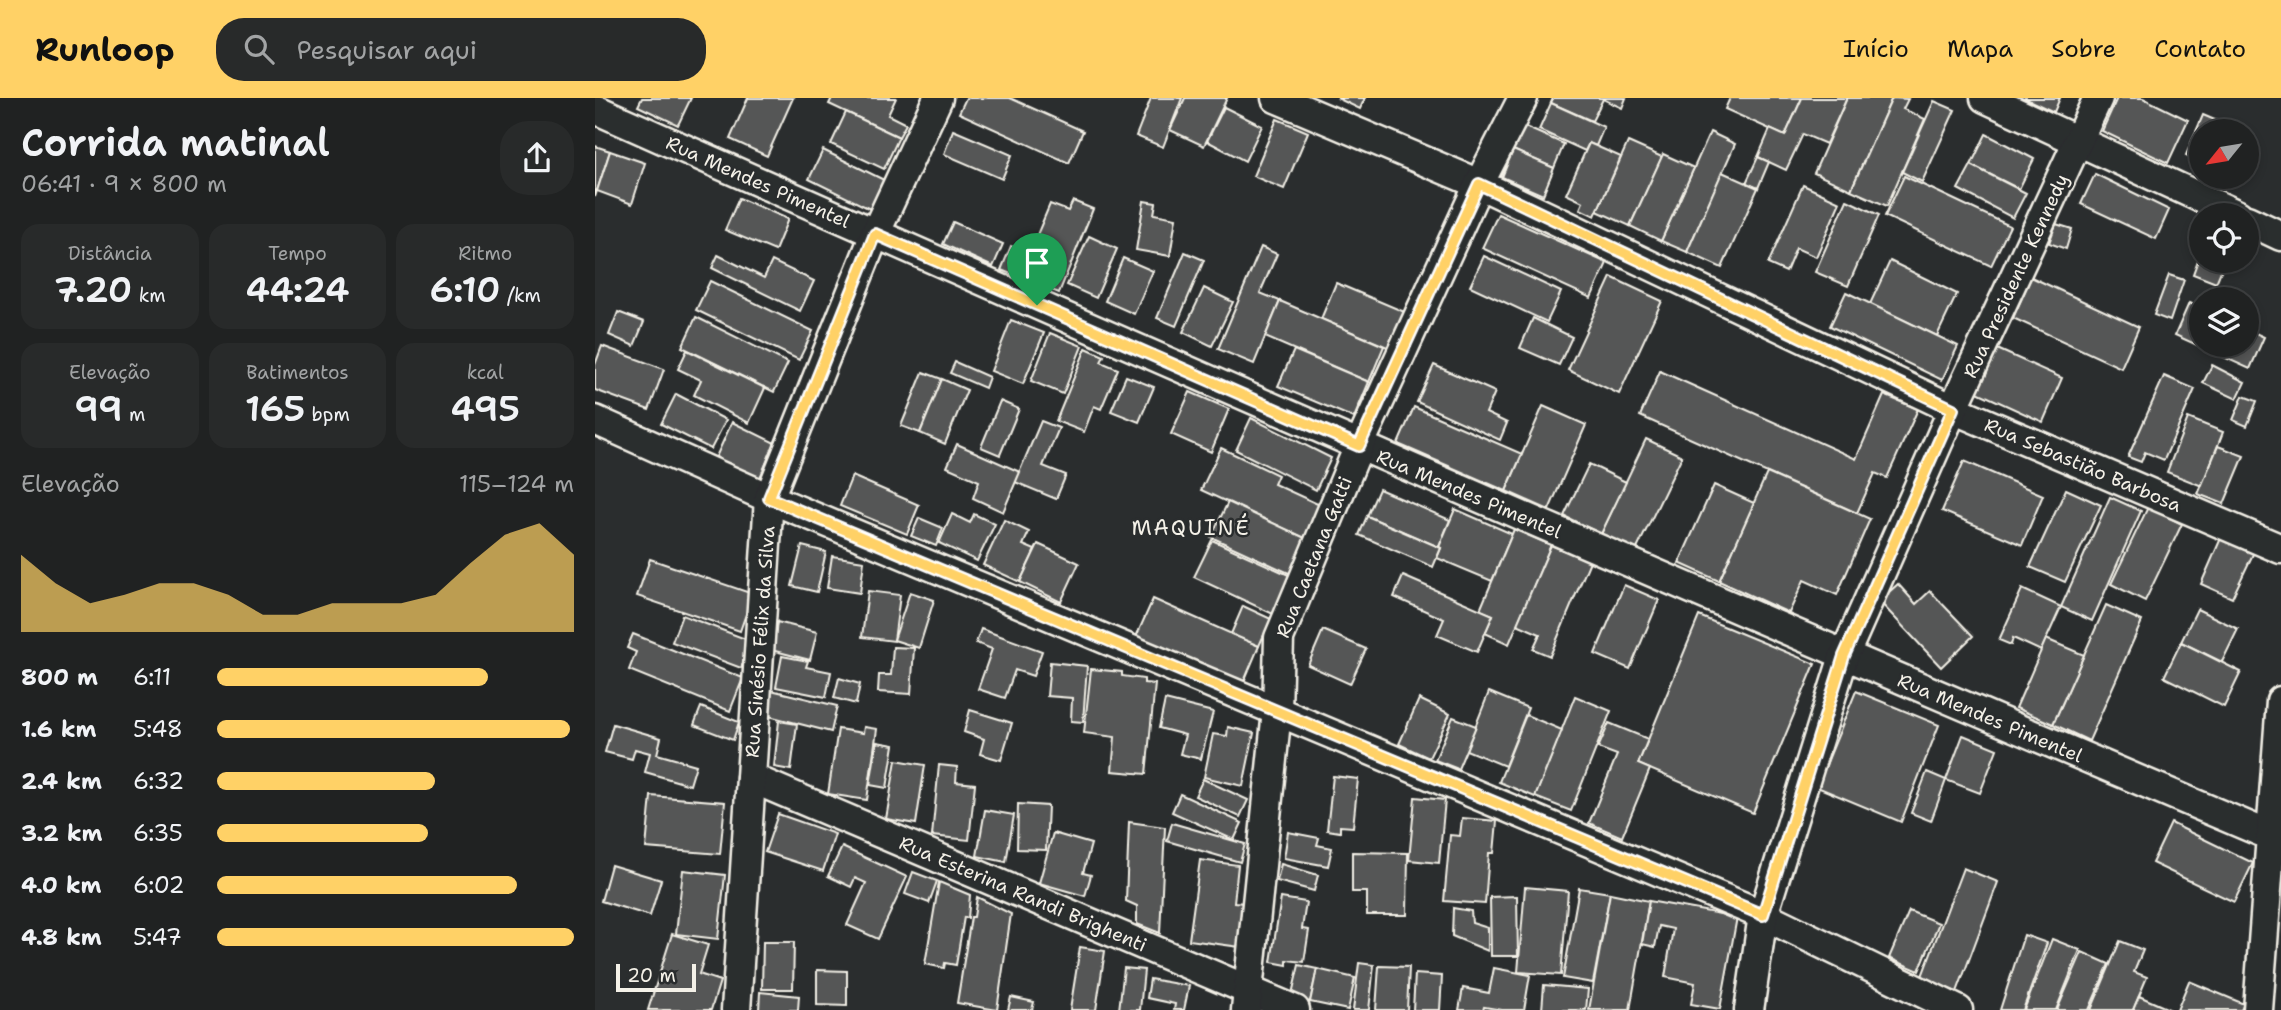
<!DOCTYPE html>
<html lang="pt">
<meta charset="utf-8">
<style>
body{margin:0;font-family:"Shantell Sans",sans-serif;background:#282a2a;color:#f1f3f6;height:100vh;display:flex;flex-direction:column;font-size:26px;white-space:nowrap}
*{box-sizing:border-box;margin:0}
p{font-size:23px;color:#a2a4a5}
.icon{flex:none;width:38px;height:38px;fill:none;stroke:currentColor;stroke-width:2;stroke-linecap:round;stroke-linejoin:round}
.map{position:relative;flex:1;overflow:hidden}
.side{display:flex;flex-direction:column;background:#202222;width:595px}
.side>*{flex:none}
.needle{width:46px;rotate:240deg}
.fabs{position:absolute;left:1594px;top:21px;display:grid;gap:14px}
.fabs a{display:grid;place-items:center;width:70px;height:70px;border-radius:50%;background:#202222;box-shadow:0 4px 10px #0003,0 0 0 2px #3d3f40;font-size:35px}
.scale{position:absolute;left:21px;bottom:18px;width:80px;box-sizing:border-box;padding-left:7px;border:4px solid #f4f1e8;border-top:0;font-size:19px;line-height:24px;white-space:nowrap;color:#f4f1e8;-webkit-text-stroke:5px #2a2d2e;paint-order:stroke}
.pin{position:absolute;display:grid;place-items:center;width:60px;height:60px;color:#fff;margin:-72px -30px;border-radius:50% 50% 50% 0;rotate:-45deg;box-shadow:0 0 7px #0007}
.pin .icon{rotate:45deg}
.round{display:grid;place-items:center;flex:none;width:74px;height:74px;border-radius:28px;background:#282a2a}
.head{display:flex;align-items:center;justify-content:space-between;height:119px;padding:0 21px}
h1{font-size:38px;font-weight:600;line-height:52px}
.metrics{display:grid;grid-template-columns:repeat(3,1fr);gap:10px;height:119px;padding:7px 21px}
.metrics div{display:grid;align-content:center;border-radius:18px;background:#282a2a;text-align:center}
.metrics b{font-size:35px;font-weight:600}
.metrics small{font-size:19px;font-weight:400}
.metrics p{font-size:19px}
.chart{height:196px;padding:14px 21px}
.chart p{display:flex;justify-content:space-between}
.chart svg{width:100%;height:126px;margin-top:7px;fill:#ffd166;opacity:.7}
ul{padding:0 21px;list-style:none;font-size:23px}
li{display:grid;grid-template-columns:112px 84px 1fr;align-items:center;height:52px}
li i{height:18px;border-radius:9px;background:#ffd166}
header{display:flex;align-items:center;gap:42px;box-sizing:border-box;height:98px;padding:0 35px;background:#ffd166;color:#111}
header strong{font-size:33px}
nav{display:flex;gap:38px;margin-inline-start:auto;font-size:24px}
.search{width:490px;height:63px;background:#282a2a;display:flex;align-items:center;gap:18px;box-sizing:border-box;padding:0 24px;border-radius:28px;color:#a2a4a5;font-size:26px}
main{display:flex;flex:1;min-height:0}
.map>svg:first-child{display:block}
</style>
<header>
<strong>Runloop</strong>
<div class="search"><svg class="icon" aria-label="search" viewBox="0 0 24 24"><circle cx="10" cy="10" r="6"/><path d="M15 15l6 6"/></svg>Pesquisar aqui</div>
<nav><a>Início</a><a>Mapa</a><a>Sobre</a><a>Contato</a></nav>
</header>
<main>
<section class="side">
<div class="head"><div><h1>Corrida matinal</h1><p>06:41 · 9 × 800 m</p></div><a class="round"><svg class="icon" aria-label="share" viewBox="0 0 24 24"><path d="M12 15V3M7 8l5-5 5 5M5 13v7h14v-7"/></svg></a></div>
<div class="metrics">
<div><p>Distância</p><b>7.20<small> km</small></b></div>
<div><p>Tempo</p><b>44:24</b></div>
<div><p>Ritmo</p><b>6:10<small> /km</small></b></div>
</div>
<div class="metrics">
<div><p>Elevação</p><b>99<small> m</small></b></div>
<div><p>Batimentos</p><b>165<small> bpm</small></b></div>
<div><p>kcal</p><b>495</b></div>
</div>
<div class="chart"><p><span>Elevação</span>115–124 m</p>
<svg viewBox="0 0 160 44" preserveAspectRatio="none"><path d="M0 44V17L10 27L20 34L30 31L40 27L50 27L60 31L70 38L80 38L90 34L100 34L110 34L120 31L130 20L140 10L150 6L160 17V44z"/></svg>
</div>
<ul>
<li><b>800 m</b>6:11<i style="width:76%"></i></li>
<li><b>1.6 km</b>5:48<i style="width:99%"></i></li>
<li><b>2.4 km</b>6:32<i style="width:61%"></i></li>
<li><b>3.2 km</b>6:35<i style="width:59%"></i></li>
<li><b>4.0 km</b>6:02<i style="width:84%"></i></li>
<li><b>4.8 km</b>5:47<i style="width:100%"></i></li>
</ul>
</section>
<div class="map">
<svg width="1686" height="912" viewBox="0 0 1686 912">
<rect width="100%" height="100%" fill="#2a2d2e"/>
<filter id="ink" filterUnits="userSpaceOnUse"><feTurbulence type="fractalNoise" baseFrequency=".0143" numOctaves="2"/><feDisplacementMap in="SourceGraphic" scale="14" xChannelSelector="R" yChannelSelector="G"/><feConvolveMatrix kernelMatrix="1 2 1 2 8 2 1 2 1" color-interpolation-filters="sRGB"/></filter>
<g filter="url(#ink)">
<g fill="#555756" stroke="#f4f1e8" stroke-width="2">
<path d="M47 0H96L83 27 43 8Z"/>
<path d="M153 0H198L172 58 135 41Z"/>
<path d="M237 0H301L293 17 311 26 304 39 234 6Z"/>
<path d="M371 0H415L488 33 474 65 364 15Z"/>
<path d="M556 0H587L568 49 541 38Z"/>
<path d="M590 0H632L609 48 575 32Z"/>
<path d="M742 0H770L765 11Z"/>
<path d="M958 0H1031L1027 10 1008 1 997 23 956 5Z"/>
<path d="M1135 0H1207L1190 38 1130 11Z"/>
<path d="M1207 0H1252L1231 46 1208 36 1191 72 1163 59 1175 31 1190 38Z"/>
<path d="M1252 0H1297L1256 92 1219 75Z"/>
<path d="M1297 0 1313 1 1308 11 1330 21 1292 108 1256 92Z"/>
<path d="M1429 0H1465L1459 14Z"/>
<path d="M1522 0H1548L1593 22 1573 65 1507 33Z"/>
<path d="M1339 3 1360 12 1327 84 1307 74Z"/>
<path d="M956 5 1009 29 1001 48 994 45 990 53 944 32Z"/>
<path d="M629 9 667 28 650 63 612 43Z"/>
<path d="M251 14 304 39 289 71 236 46Z"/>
<path d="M1608 17 1634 28 1632 33H1606V64L1591 57Z"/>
<path d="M682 21 713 34 689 91 658 78Z"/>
<path d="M928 28 969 46 959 70 918 52Z"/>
<path d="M358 32 417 57 407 81 349 56Z"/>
<path d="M1115 34 1140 46 1092 154 1066 143Z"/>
<path d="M1391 36 1439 61 1424 91 1376 67Z"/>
<path d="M1033 44 1067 59 1035 128 1002 113Z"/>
<path d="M994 45 1026 59 1000 118 985 111 988 104 971 96Z"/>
<path d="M0 48 15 53 0 99Z"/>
<path d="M228 52 289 82 275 111 214 81Z"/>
<path d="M918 52 959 70 948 97 907 79Z"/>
<path d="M15 53 50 65 37 106 2 93Z"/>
<path d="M1068 56 1099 70 1066 143 1035 128Z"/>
<path d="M1163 59 1174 64 1163 90 1151 85Z"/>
<path d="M1376 67 1431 95 1418 120 1363 91Z"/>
<path d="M1127 74 1163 90 1127 170 1092 154Z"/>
<path d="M1500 76 1574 112 1561 141 1486 106Z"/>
<path d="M1309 78 1415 128 1396 168 1290 118Z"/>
<path d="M1208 87 1245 104 1221 159 1201 150 1191 174 1173 166Z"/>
<path d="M144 100 193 121 180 153 130 132Z"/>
<path d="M1252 102 1284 117 1253 188 1220 174Z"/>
<path d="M478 103 498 111 464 195 406 172 416 148 434 156 455 106 473 113Z"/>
<path d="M549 103 561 105 559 116 581 120 575 158 541 152Z"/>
<path d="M903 116 1012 165 996 200 887 150Z"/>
<path d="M358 124 408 146 398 169 348 146Z"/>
<path d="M1461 126 1477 131 1471 151 1454 145Z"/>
<path d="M494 138 522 151 501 200 472 187Z"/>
<path d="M666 149 682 156 665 195 685 203 659 266 623 251Z"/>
<path d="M590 154 609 162 581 228 562 220Z"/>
<path d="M1606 154V163H1630L1621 185 1598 176Z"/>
<path d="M123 157 169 180 177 163 219 183 205 213 117 170Z"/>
<path d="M889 158 966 194 952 224 875 188Z"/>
<path d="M528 160 558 173 539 216 510 203Z"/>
<path d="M1295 163 1362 196 1342 238 1275 206Z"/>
<path d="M1574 177 1589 182 1575 223 1559 217Z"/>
<path d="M1016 179 1067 203 1024 296 973 272Z"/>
<path d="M1436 179 1544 229 1526 270 1418 220Z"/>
<path d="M115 183 218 233 204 262 101 212Z"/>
<path d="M741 185 812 215 797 251 726 221Z"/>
<path d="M609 190 638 204 617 248 588 234Z"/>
<path d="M1251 194 1363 248 1347 282 1235 228Z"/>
<path d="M685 203 789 248 774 284 670 239Z"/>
<path d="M1594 205 1606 211V247H1652V231L1669 239 1655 271 1580 237Z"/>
<path d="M23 214 49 224 39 248 14 237Z"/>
<path d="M101 219 193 265 179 294 87 249Z"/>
<path d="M938 220 977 239 964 267 925 250Z"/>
<path d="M416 222 449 235 428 286 396 273Z"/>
<path d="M455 235 487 248 468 296 436 283Z"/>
<path d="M7 248 69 271 54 312 0 292V267Z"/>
<path d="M491 250 509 258 506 264 523 271 506 311 499 308 489 334 461 323Z"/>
<path d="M1400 250 1467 280 1448 324 1380 293Z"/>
<path d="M92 252 170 290 154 325 99 297 106 282 83 271Z"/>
<path d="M699 252 774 284 759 320 683 288Z"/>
<path d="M360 264 394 279 390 290 355 275Z"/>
<path d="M839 267 900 294 891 315 912 325 905 342 822 304Z"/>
<path d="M1617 267 1650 284 1642 301 1608 285Z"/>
<path d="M1065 273 1261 361 1289 297 1323 311 1292 380 1280 375 1262 415 1045 318Z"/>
<path d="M328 274 347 281 325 335 306 328Z"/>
<path d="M531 278 559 289 544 324 516 313Z"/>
<path d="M1569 278 1600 291 1569 362 1550 354 1546 364 1533 359Z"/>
<path d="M347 281 372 292 350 346 325 335Z"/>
<path d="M595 294 634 311 616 354 576 336Z"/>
<path d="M81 296 131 322 116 351 66 326Z"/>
<path d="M1648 298 1662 303 1652 328 1638 322Z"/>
<path d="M405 303 424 311 405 357 386 349Z"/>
<path d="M948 308 991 327 954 412 911 393Z"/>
<path d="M819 309 927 356 911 393 803 346Z"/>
<path d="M656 320 736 360 721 392 641 352Z"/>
<path d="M1593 320 1628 334 1607 388 1572 374Z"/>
<path d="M446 323 464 330 448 368 471 377 461 401 420 384Z"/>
<path d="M137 324 180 345 164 382 120 361Z"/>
<path d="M1051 341 1087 358 1041 453 1006 436Z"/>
<path d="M362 346 425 374 408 414 378 400 384 383 352 369Z"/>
<path d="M1623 348 1649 358 1629 406 1603 396Z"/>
<path d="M626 350 683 377 679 386 727 408 712 441 606 392Z"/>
<path d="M1369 363 1448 397 1427 447 1347 413Z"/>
<path d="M994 366 1031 384 1006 436 969 418Z"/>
<path d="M1172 375 1275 421 1242 497 1209 482 1194 515 1124 483Z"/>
<path d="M257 378 324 407 312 436 245 408Z"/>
<path d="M1119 387 1159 405 1124 483 1084 465Z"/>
<path d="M784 391 855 422 844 449 772 418Z"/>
<path d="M1471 391 1506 407 1470 484 1435 469Z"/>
<path d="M1515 399 1546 413 1497 523 1466 509Z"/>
<path d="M633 404 712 441 696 476 616 439Z"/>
<path d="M1553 409 1587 426 1550 503 1516 486Z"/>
<path d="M860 411 917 436 897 483 842 460 846 450 844 449Z"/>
<path d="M357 416 375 425 379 416 400 426 382 463 344 445Z"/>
<path d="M772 418 846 450 838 469 764 437Z"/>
<path d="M324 420 348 430 341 448 316 438Z"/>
<path d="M409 422 434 434 428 447 440 452 425 484 388 467Z"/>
<path d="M919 431 956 447 914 546 890 535 898 517 885 512Z"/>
<path d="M1626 440 1659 454 1637 500 1606 486Z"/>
<path d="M617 442 696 478 678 516 599 479Z"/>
<path d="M443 446 484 465 466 504 425 484Z"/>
<path d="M956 447 995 463 955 558 938 551 945 536 922 526Z"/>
<path d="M207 448 231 454 222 494 197 488Z"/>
<path d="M237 458 269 463 265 495 232 490Z"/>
<path d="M55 461 158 496 145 533 42 498Z"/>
<path d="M808 478 898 517 882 554 842 537 849 521 799 499Z"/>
<path d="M1303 486 1321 506 1335 493 1378 538 1346 569 1284 503Z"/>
<path d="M1029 487 1064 502 1035 571 1000 556Z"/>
<path d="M1427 491 1466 509 1446 553 1418 540 1416 547 1404 542Z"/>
<path d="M273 493 305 497 299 543 267 539Z"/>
<path d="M315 494 339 502 324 550 299 542Z"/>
<path d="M558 501 664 548 648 586 541 539Z"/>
<path d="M1511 507 1547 523 1494 643 1458 626Z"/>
<path d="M648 508 676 521 664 548 636 536Z"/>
<path d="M1602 511 1643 531 1627 564 1586 544Z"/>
<path d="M87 517 156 543 146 570 77 544Z"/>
<path d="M1104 518 1220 566 1158 715 1043 666Z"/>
<path d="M182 524 222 534 215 562 176 552Z"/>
<path d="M386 531 447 553 438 578 420 572 410 600 383 591 397 551 381 545Z"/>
<path d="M728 532 771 551 755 586 713 567Z"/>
<path d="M38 536 148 580 135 613 34 572 41 554 32 550Z"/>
<path d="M1451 541 1489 557 1458 626 1421 610Z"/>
<path d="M1586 544 1646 574 1629 609 1569 579Z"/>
<path d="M298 549 319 550 316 596 283 594 284 577H296Z"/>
<path d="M187 558 213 563 211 569 236 574 231 599 181 589Z"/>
<path d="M455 564 492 568 488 624 476 623 477 600 452 598Z"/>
<path d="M496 571 527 574V578L549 581V585L560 586 551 676 517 673 520 639 489 635Z"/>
<path d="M244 580 265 586 261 606 239 600Z"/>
<path d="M176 592 242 608 236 634 170 617Z"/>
<path d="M1261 593 1344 627 1306 724 1222 689Z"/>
<path d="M894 594 933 610 910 668 871 652Z"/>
<path d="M980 598 1016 613 976 713 940 699Z"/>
<path d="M824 601 855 616 834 660 804 646Z"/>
<path d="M570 602 618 614 606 661 585 656 590 637 564 630Z"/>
<path d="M106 609 144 624 138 642 99 627Z"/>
<path d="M375 612 417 625 406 662 385 656 389 641 369 634Z"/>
<path d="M931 617 967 632 940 699 904 684Z"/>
<path d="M858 619 881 628 863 671 840 662Z"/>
<path d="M184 623 202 626 196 672 179 669Z"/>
<path d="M1014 625 1053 641 1043 666 1055 671 1027 739 994 725 1022 657 1003 650Z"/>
<path d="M18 626 66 640 62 656 101 667 95 687 50 674 55 655 40 651 37 661 10 654Z"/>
<path d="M269 629 282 631 272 702 233 696 243 631 268 635Z"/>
<path d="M633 629 659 635 648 688 609 679 618 636 632 638Z"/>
<path d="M1368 637 1402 651 1385 695 1351 682Z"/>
<path d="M282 644 299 647 292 690 275 687Z"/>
<path d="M301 662 330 667 321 726 291 721Z"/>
<path d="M344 667 362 669 361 684 380 686 374 742 337 738Z"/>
<path d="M1332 674 1351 682 1336 723 1316 715Z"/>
<path d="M738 678 763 681 758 729 745 728V734L732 732Z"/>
<path d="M608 681 653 702 645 719 600 698Z"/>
<path d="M585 696 647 725 639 742 577 714Z"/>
<path d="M56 698 130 704 125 756 51 750Z"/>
<path d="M820 699 850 702 844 765 814 762Z"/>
<path d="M423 706 453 708 451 752 422 751Z"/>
<path d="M390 712 419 717 411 764 382 758Z"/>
<path d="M183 716 240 736 228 773 170 754Z"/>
<path d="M867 720 902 723 899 755H894L890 806 849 803 855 737 865 738Z"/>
<path d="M534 724 570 729 565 835 542 826V808L531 803Z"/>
<path d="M577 725 650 746 645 764 572 743Z"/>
<path d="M1576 725 1658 765 1639 804 1557 765Z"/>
<path d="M693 734 724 740 722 747 737 750 733 768 689 760Z"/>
<path d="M458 735 496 746 488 775 496 777 490 798 444 785Z"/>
<path d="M247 749 312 779 283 841 252 827 271 785 260 780 256 789 233 778Z"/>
<path d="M757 754 813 755 812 817H772V794H757Z"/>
<path d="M605 762 643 767 639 804 650 805 645 849 594 842Z"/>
<path d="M686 766 723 777 719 793 682 783Z"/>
<path d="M16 767 66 782 55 818 6 803Z"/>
<path d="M1368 770 1403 784 1362 894 1326 881Z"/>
<path d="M88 772 130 777 123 841 81 836Z"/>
<path d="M318 774 342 783 334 805 310 796Z"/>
<path d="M344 784 375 797 373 820 369 819 361 867 350 865 349 870 330 866Z"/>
<path d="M930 789 973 793 966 877 923 874Z"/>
<path d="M984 790 1015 795 998 885 968 880Z"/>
<path d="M1015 795 1054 803 1035 912H994Z"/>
<path d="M922 798 923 858H896L895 799Z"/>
<path d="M382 799 416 816 402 912 362 905 376 819H379Z"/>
<path d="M686 800 711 804 707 831 714 832 709 864 692 862V867L676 864Z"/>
<path d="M1054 803 1142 819 1125 911 1096 906 1100 885 1070 879 1078 831 1064 828 1060 849 1047 846Z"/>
<path d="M858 810 876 813 877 825 893 830V853L857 838Z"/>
<path d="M1314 813 1344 825 1324 873 1294 860Z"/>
<path d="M77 836 113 847 104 876 125 883 116 912H53Z"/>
<path d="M1429 837 1452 845 1428 912H1405Z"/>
<path d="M1457 841 1485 852 1461 912H1429Z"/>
<path d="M1525 843 1548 852 1539 874 1552 879 1544 898 1538 912H1496Z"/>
<path d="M168 844H199L198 891H167Z"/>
<path d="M485 849 510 853 501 912H475Z"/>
<path d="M1487 854 1514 866 1494 912H1462Z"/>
<path d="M764 865 779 867 774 912H758Z"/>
<path d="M704 867 722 871 715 904 696 900Z"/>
<path d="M784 868 814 869 812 912H781Z"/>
<path d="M529 870 549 872 545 912H524Z"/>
<path d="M899 870 935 877 929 912H907L889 909 888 912H864L868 890 894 895Z"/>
<path d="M722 871 760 880 753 912 715 904Z"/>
<path d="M222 872 252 873V908L222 907Z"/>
<path d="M820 876 847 878 845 912H818Z"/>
<path d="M555 881 594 888 589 912H579L580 906 552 900Z"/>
<path d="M1594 883 1649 906 1646 912H1582Z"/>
<path d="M949 887 993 891 991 912H947Z"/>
<path d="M165 894 204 898 203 912H164Z"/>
<path d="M1544 898 1576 912H1538Z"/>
<path d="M416 899 439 904 437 912H413Z"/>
</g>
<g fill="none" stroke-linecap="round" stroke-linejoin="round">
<g stroke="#f4f1e8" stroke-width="33">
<g id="minor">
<path d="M681 0 884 86 1358 311 1686 451"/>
<path d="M1390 0 1643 117"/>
<path d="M0 11C556 259 1115 501 1676 738"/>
<path d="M1652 122 1686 138"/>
<path d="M0 322 174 400 1168 817 1363 912"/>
<path d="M156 680 700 912"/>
<path d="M141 912 174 400 280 136 343 0"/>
<path d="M651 912 682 613 684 540 764 348 884 86 928 0"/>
<path d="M1154 912 1168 817 1249 558 1358 311 1503 0"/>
<path d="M1663 912 1686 603"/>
</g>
</g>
<use href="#minor" stroke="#2a2d2e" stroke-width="28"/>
</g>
</g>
<g fill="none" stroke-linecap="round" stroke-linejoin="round" filter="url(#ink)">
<g stroke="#fff" stroke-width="14">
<path id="route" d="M884 86 1358 311 1249 558 1168 817 174 400 280 136 764 348Z"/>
</g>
<use href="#route" stroke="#ffd166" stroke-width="9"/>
</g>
<g text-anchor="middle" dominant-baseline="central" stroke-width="5" stroke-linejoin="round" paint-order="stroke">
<g font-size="19" fill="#f4f1e8" stroke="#2a2d2e">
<text transform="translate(163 84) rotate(24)">Rua Mendes Pimentel</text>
<text transform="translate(1421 178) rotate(-65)">Rua Presidente Kennedy</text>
<text transform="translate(1488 367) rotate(23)">Rua Sebastião Barbosa</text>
<text transform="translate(874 396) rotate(23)">Rua Mendes Pimentel</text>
<text transform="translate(719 459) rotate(-68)">Rua Caetana Gatti</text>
<text transform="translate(165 544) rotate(-86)">Rua Sinésio Félix da Silva</text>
<text transform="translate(1395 620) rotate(23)">Rua Mendes Pimentel</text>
<text transform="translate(428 796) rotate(23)">Rua Esterina Randi Brighenti</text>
</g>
<g font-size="21" letter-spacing="2" fill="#f4f1e8" stroke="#2a2d2e">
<text x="596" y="430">MAQUINÉ</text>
</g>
</g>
</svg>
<div class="fabs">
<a><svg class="needle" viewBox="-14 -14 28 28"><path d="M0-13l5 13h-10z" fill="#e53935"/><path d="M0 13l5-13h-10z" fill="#a2a4a5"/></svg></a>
<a><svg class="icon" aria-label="locate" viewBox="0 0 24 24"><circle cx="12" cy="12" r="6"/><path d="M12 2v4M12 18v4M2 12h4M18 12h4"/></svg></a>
<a><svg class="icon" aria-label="layers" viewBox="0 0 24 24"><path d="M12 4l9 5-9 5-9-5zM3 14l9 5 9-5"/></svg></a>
</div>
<div class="scale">20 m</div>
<div class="pin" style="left:442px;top:207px;background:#1e9e55"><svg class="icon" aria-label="arrive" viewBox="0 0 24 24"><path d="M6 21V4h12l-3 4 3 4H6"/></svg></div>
</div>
</main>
